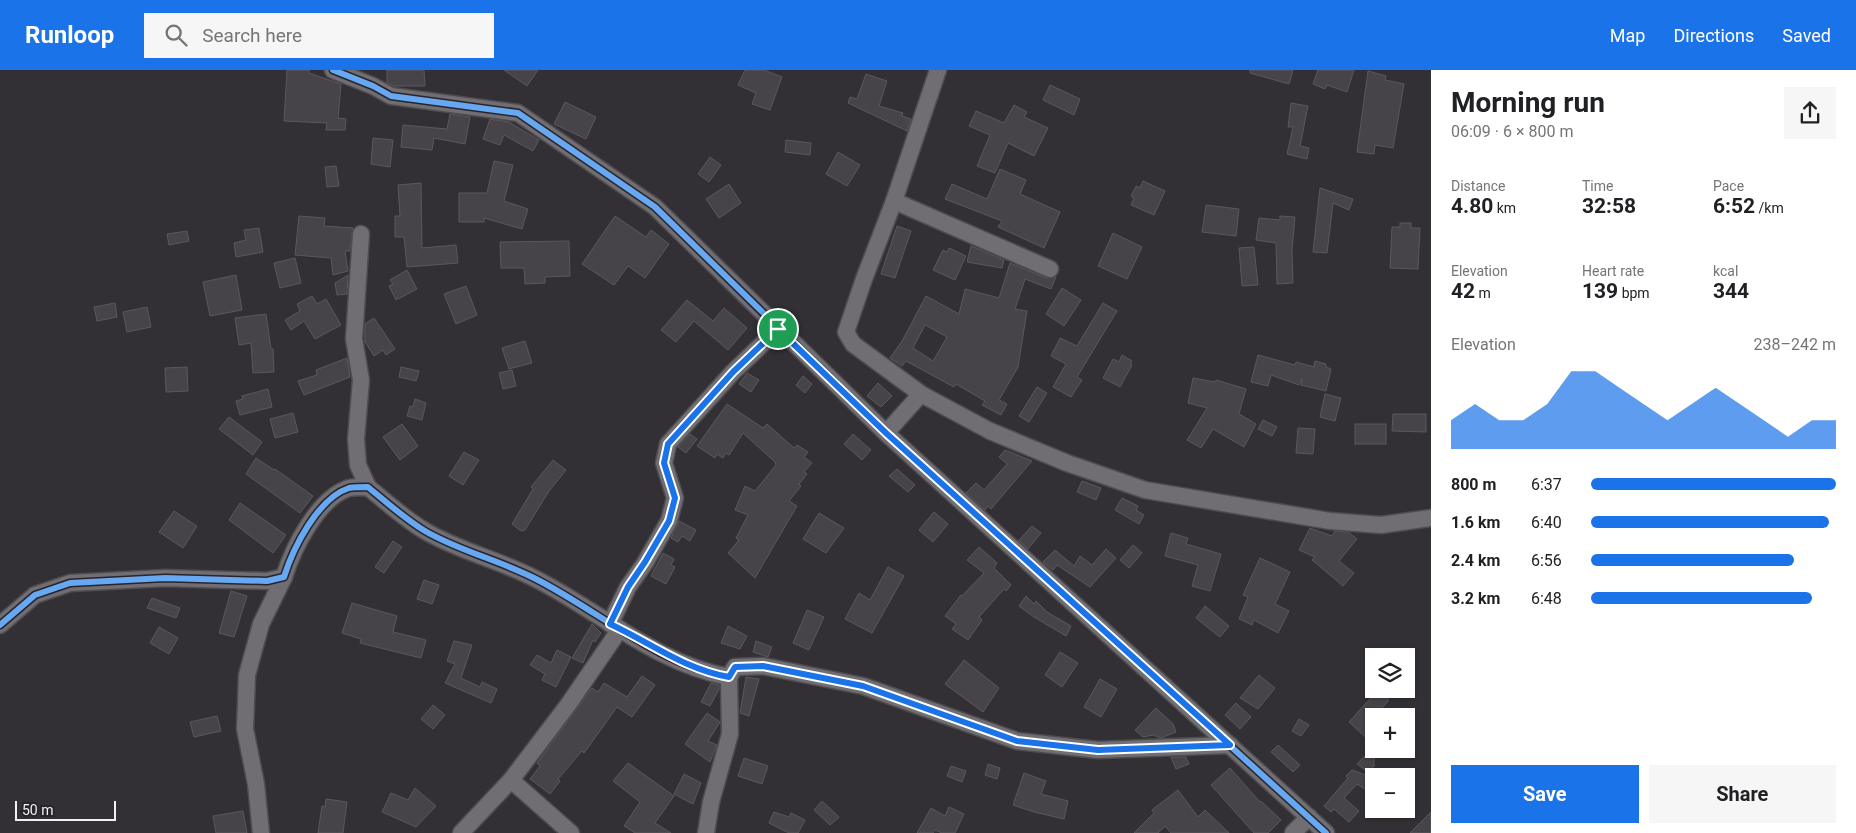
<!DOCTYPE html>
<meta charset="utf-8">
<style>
body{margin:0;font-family:Roboto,sans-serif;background:#f6f6f6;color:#202124;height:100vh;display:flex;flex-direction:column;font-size:19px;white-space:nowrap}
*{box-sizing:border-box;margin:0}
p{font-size:16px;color:#757577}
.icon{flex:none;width:28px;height:28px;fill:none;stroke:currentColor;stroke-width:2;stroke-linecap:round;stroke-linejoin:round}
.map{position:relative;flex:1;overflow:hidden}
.panel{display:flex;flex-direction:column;background:#fff;width:425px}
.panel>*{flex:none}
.fabs{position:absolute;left:1365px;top:578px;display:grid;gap:10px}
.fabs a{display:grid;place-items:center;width:50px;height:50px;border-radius:0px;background:#fff;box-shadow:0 1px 4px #0004;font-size:25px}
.scale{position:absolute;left:15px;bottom:12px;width:101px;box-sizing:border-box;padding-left:5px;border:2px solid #f3f0f5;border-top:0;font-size:14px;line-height:18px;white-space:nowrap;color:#f3f0f5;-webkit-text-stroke:4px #29242c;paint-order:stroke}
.pin{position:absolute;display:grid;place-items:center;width:42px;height:42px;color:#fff;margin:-21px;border:2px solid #fff;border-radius:50%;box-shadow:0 1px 5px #0007}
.round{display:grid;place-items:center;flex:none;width:52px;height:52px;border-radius:0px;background:#f6f6f6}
.overview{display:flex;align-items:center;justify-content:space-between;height:85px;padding:0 20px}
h1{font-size:28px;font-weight:700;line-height:38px}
.metrics{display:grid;grid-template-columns:repeat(3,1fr);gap:8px;height:85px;padding:5px 20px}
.metrics div{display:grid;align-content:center}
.metrics b{font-size:21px;font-weight:700}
.metrics small{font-size:14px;font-weight:400}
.metrics p{font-size:14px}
.chart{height:140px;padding:10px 20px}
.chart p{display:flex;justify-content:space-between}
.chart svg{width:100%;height:90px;margin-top:5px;fill:#1a73e8;opacity:.7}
.button{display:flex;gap:10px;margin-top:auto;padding:10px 20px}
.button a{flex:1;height:58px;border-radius:0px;background:#1a73e8;color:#fff;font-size:20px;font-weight:700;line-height:58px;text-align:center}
.button a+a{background:#f6f6f6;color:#202124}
ul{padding:0 20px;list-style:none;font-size:16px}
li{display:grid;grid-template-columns:80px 60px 1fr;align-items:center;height:38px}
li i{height:12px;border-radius:6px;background:#1a73e8}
header{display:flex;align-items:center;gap:30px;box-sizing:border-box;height:70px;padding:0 25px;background:#1a73e8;color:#fff}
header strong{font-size:24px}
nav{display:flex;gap:28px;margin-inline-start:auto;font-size:18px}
.search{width:350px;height:45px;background:#f6f6f6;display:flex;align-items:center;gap:12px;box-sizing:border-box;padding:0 18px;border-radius:0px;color:#757577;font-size:19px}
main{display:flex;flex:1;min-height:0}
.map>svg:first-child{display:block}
</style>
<header>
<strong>Runloop</strong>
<div class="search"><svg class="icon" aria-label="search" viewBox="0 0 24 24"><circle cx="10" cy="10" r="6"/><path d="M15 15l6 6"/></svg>Search here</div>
<nav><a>Map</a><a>Directions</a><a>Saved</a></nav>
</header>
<main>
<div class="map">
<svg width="1431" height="763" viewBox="0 0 1431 763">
<rect width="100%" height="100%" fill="#323034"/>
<g fill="#464448" stroke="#5a585c" fill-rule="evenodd">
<path d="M287 0H309V3L341 14 338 48 346 49 345 60H326L327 53 284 51Z"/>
<path d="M387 0H424L425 16H394L387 13Z"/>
<path d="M504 0H538L527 16Z"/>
<path d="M745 0H764L782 7 770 40 752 34 756 23 738 15Z"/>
<path d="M1250 0H1293L1289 14 1250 3Z"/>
<path d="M1318 0H1354L1347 22 1327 15 1325 19 1313 14Z"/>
<path d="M1368 1 1386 6 1385 10 1404 14 1393 78 1375 75 1374 84 1357 82Z"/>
<path d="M866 4 887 11 879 36 903 43 902 46 911 49 907 61 848 33 850 27 857 29Z"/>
<path d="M1050 15 1080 29 1074 45 1043 30Z"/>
<path d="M565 32 596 47 586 69 554 54Z"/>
<path d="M1291 33 1308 36 1300 76 1309 78 1307 89 1287 84 1293 57H1288Z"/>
<path d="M1014 35 1027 42 1024 47 1048 58 1034 86 1008 73 995 103 977 96 990 65 969 56 976 41 1004 53Z"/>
<path d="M450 44 470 47 465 74 434 68 432 80 401 77 403 55 447 59Z"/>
<path d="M490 49 509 52 539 70 533 81 504 65 500 75 483 69Z"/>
<path d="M373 68 393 70 390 97 371 94Z"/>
<path d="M786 70 811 73 810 85 785 82Z"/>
<path d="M838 82 860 95 847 116 826 104Z"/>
<path d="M710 87 721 95 709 112 698 104Z"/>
<path d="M494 91 513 95 504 131 528 139 522 159 484 148V152H459V123H487Z"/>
<path d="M336 96 339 116 327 117 325 97Z"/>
<path d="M1000 99 1026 110 1020 124 1060 142 1044 178 998 157 1002 151 945 129 952 114 987 129Z"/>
<path d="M1143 111 1165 121 1154 145 1131 135 1134 128 1131 126 1136 116 1140 118Z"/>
<path d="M421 113 422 178 456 175 458 193 407 197 404 167H395V146H400L398 115Z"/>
<path d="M729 114 741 133 719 148 706 129Z"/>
<path d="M1320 118 1353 129 1349 140 1333 133 1327 183 1313 182Z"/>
<path d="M1206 135 1239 139 1236 166 1202 162Z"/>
<path d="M299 146 325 148 324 156 353 158 350 181H345L348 201 333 205 331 188 295 185Z"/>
<path d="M615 146 646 167 651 160 669 174 645 208 628 196 614 215 582 194Z"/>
<path d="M1280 146 1295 147 1292 180 1293 213 1277 214 1276 173 1256 170 1259 148 1280 150Z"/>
<path d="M1400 153H1411V158H1420L1418 199 1390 198 1392 157H1400Z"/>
<path d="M897 156 911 161 895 208 881 204Z"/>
<path d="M259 158 263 182 236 187 234 173 246 170 244 160Z"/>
<path d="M187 161 189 171 169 175 167 164Z"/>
<path d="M1113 163 1142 177 1127 209 1098 196Z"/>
<path d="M569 171 570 206 545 207V213L525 214 524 198H501L500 172Z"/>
<path d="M971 176 1004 190 1002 198 967 192Z"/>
<path d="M1254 177 1258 215 1242 216 1239 178Z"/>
<path d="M949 178 966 186 955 210 933 200 943 180 947 182Z"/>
<path d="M295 188 301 213 280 218 274 193Z"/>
<path d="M1010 193 1046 208 1056 207 1051 219 1025 209 1015 239 1027 241 1018 297 999 330 1007 334 1001 345 982 335 985 331 956 314 954 317 906 291 902 296 890 288 902 271 926 226 959 244 965 219 999 228ZM925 255 947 267 933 291 913 278Z"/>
<path d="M407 200 417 219 396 230 389 216 393 214 390 210Z"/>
<path d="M236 205 242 240 210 246 203 212Z"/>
<path d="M348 205 347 224 337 225 335 213Z"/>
<path d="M466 216 477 245 456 254 444 224Z"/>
<path d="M1062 218 1081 230 1064 256 1046 244Z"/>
<path d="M312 226 317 234 326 229 341 255 315 269 304 251 291 260 285 250 300 241 297 234Z"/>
<path d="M687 230 713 251 724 238 747 258 728 280 694 251 676 272 661 260Z"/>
<path d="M115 233 117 247 97 251 94 237Z"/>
<path d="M1103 233 1117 241 1077 307 1082 310 1071 327 1053 317 1066 294 1051 286 1060 268 1077 276Z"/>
<path d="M147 237 151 257 127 262 123 242Z"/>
<path d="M266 244 271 279H273L274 302 253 303 251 273 239 275 235 248Z"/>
<path d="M374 248 395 279 386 285 383 280 374 286 365 272V254Z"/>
<path d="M525 271 532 293 509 299 502 278Z"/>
<path d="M1122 285 1132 291 1130 294 1132 295 1120 317 1103 308 1113 289 1119 292Z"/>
<path d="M1258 285 1295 295 1296 292 1314 297 1315 291 1326 294V297L1331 299 1326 321 1301 315 1302 309 1299 315 1271 305 1268 316 1251 312Z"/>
<path d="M347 288 350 307 304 325 298 311 317 305 316 300Z"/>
<path d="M187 297 188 321 166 322 165 298Z"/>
<path d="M401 297 419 301 416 311 399 307Z"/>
<path d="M512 300 516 316 503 319 499 303Z"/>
<path d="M747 303 759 310 751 322 739 314Z"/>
<path d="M803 306 812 314 805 323 796 315Z"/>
<path d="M1193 308 1215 312 1216 310 1246 319 1239 344 1256 354 1244 377 1213 359 1201 378 1187 370 1207 338 1188 333Z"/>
<path d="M878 313 892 326 881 337 867 326Z"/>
<path d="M1037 317 1047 323 1029 352 1019 346Z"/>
<path d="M268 319 272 337 240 345 236 331 243 329 242 326Z"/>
<path d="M1325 324 1341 328 1335 351 1320 347Z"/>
<path d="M415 329 426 333 422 350 407 346 410 336 413 337Z"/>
<path d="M727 334 763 358 767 354 794 378 797 375 808 382 804 387 812 393 804 402 807 404 799 414 801 416 789 431 797 436 755 508 728 483 739 470 736 468 748 445 735 440 745 416 755 421 776 395 775 392 743 363 729 385 726 383 723 388 717 384 715 388 697 376Z"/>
<path d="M293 343 298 362 275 368 270 349Z"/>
<path d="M1393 344H1426V362L1392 361Z"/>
<path d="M229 347 262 372 253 385 219 359Z"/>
<path d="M1263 350 1277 357 1272 366 1258 359Z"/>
<path d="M402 354 418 376 400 390 383 367Z"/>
<rect x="1355" y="354" width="31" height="20"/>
<path d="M1298 358 1315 359 1313 384 1296 383Z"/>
<path d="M690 364 697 369 686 383 678 377Z"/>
<path d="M853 364 871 380 862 390 844 374Z"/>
<path d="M1005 380 1032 391 991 439 988 436 985 440 966 423 976 413 984 420 1007 394 999 387Z"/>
<path d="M464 382 479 390 463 415 449 406Z"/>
<path d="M256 388 274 400 275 399 313 426 300 443 246 404Z"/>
<path d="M553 390 566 400 549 421 525 460 521 461 512 454 533 419 531 417Z"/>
<path d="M897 399 915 415 908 422 889 406Z"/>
<path d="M1082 411 1101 418 1096 430 1077 422Z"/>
<path d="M1122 428 1138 436 1136 440 1144 445 1139 454 1115 440Z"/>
<path d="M240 433 286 465 273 483 229 450Z"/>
<path d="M174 441 197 456 183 478 159 462Z"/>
<path d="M934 442 948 454 933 472 919 460Z"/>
<path d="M819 443 844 458 826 483 803 469Z"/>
<path d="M679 451 696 460 690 471 682 466 678 472 671 468Z"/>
<path d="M1032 456 1041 463 1028 479 1019 470Z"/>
<path d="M1310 458 1332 466 1335 461 1348 462 1357 469 1339 491 1354 503 1343 516 1312 490 1315 487 1299 480Z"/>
<path d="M1171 463 1188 468 1186 474 1221 484 1210 521 1192 516 1198 495 1165 486Z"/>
<path d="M393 471 402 477 384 503 375 497Z"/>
<path d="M1133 475 1142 483 1129 498 1120 490Z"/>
<path d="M979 477 997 493 994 498 1011 515 1006 521 1004 519 979 547 982 550 968 570 952 559 956 554 945 546 961 525 962 526 984 503 967 490Z"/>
<path d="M1106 479 1116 488 1090 517 1057 495 1053 500 1043 492 1055 480 1074 496 1080 486 1092 495Z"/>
<path d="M663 483 674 489 671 495 675 497 666 514 651 506Z"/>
<path d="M1260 488 1290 502 1275 534 1289 541 1278 563 1254 550 1252 555 1239 549 1248 527 1243 525Z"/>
<path d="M888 497 904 506 872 563 845 549 859 523 870 530Z"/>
<path d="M424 510 439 515 432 534 417 529Z"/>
<path d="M231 521 247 526 234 567 219 563Z"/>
<path d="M1026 526 1034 534 1036 531 1047 542 1071 556 1066 566 1034 547 1019 536Z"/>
<path d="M152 528 180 538 176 548 147 538Z"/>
<path d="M352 533 397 546 393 562 426 570 421 588 360 573 361 569 342 563Z"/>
<path d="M1205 536 1229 556 1220 567 1196 548Z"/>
<path d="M807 540 824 547 809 580 793 573Z"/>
<path d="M592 554 601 563 595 572 593 570 583 593 572 588Z"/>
<path d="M728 556 747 566 740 579 721 573Z"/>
<path d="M159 557 178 568 169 584 150 573Z"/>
<path d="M454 571 472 575 461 608 480 617 482 612 497 619 491 633 445 613 455 594 447 591Z"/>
<path d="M756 571 772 577 768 587 753 582Z"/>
<path d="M557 580 571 587 556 617 542 610 545 604 530 595 537 585 551 593Z"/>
<path d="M1060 582 1078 593 1062 617 1045 605Z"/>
<path d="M964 590 999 618 983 642 945 614Z"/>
<path d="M1259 605 1275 618 1258 639 1240 628Z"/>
<path d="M642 606 655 615 632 647 617 637 584 683 582 681 558 709 560 711 550 724 530 709 540 696 537 693 592 618 598 622 604 613 627 627Z"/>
<path d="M746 607 759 609 749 646 740 643Z"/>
<path d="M1100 609 1117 619 1101 647 1084 637Z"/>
<path d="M711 613 719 615V619L710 636 701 632Z"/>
<path d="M1378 620 1389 630 1380 640 1387 646H1374V675L1349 652Z"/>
<path d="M1236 633 1251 647 1240 659 1225 645Z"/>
<path d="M433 635 445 645 433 659 421 649Z"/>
<path d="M1156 638 1173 654 1176 662 1161 668 1153 665 1143 667 1135 660Z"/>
<path d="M707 643 720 652 708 671 717 675 710 692 685 674Z"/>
<path d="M217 646 221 661 194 667 190 652Z"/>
<path d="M1299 649 1309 655 1301 666 1292 661Z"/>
<path d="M1278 675 1300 695 1293 702 1271 682Z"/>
<path d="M1374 676V696L1368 702 1357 694Z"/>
<path d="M1171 687H1186L1189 694 1176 699Z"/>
<path d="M744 688 768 696 762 714 738 706Z"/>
<path d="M628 693 674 726 655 753 671 763H635L624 756 640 732 613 711Z"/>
<path d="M988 694 1000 698 997 709 985 705Z"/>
<path d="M951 696 966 701 962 712 947 706Z"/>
<path d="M1230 698 1260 732 1261 731 1281 750 1268 763H1254L1211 715Z"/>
<path d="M1352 700 1374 708V725L1357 714 1344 728 1359 741 1349 752 1334 739 1331 742 1324 736 1348 708 1346 706Z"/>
<path d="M1024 703 1046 711 1041 724 1068 731 1064 749 1034 742 1013 735Z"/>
<path d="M684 704 701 713 693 734 674 724Z"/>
<path d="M415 718 436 736 416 757 382 742 391 723 408 730Z"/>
<path d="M1178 720 1198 747 1205 740 1229 763H1171L1165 756 1158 763H1134L1154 743 1152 740Z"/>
<path d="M326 729 347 732 343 763H318L322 736 325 737Z"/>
<path d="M822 731 839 747 830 755 814 740Z"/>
<path d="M949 737 964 744 955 763H942L935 760 933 763H917L931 738 945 746Z"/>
<path d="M243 741 247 763H216L213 746Z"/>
<path d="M774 742 789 747 791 743 805 750 798 763H789L769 753Z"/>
<path d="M1431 742V763H1410Z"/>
</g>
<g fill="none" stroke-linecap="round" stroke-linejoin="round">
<g stroke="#4e4c4f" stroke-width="19">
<g id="minor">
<path d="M333 0 373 16 391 26 518 43 655 137 886 363 1326 763"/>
<path d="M894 131 1050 199"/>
<path d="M361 164 354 269 361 310 356 369 358 395 368 417"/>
<path d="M921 324 853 274 846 262 864 209 894 131 938 0"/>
<path d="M886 363 921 324 990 361 1067 393 1145 420 1330 451 1381 455 1431 448"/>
<path d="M610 554 628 517 645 493 669 451 675 428 664 393 668 374 733 302 778 259"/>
<path d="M0 555 35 525 70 513 165 508 267 511 284 507C293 478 318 428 349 418 355 417 362 417 368 417 386 432 405 449 425 461 459 481 499 490 534 508 598 540 656 594 729 607L735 597 763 596 863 616 1017 671 1098 680 1230 675"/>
<path d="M511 710 571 763"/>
<path d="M261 763 256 714 245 659 247 605 261 554 284 507"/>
<path d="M461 763 511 710 568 635 620 559"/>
<path d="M706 763 711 732 730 664 729 607"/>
<path d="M1293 763 1309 747"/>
</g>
</g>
<use href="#minor" stroke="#706e72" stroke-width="16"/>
<g stroke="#29242c" stroke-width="9">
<g id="cycleway">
<path d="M333 0 373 16 391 26 518 43 655 137 886 363 1326 763"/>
<path d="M0 555 35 525 70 513 165 508 267 511 284 507C293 478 318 428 349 418 355 417 362 417 368 417 386 432 405 449 425 461 459 481 499 490 534 508 598 540 656 594 729 607L735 597 763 596 863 616 1017 671 1098 680 1230 675"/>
</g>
</g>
<use href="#cycleway" stroke="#66a8f1" stroke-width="6"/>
</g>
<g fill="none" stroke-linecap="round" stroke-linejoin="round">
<g stroke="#fff" stroke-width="10">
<path id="route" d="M778 259 886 363 1230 675 1098 680 1017 671 863 616 763 596 735 597 729 607C684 599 651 573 610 554L628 517 645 492 669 451 675 428 664 393 668 374 733 302Z"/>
</g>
<use href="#route" stroke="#1a73e8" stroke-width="6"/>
</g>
</svg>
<div class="fabs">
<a><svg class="icon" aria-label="layers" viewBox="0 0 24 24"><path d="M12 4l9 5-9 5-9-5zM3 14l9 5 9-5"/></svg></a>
<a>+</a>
<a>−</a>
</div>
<div class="scale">50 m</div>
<div class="pin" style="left:778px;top:259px;background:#1e9e55"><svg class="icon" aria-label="arrive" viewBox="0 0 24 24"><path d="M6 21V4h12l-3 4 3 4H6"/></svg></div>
</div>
<section class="panel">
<div class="overview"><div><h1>Morning run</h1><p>06:09 · 6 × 800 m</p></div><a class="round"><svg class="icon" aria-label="share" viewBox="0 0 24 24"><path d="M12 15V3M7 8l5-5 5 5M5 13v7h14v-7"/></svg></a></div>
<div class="metrics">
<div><p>Distance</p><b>4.80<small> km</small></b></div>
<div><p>Time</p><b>32:58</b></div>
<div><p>Pace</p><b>6:52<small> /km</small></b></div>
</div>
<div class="metrics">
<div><p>Elevation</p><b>42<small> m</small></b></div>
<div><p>Heart rate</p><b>139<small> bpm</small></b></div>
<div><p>kcal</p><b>344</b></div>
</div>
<div class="chart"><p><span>Elevation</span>238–242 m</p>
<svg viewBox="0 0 160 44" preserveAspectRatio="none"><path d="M0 44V30L10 22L20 30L30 30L40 22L50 6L60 6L70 14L80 22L90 30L100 22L110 14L120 22L130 30L140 38L150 30L160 30V44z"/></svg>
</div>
<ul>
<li><b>800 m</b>6:37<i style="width:100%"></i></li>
<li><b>1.6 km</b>6:40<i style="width:97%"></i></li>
<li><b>2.4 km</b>6:56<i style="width:83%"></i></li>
<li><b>3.2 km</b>6:48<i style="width:90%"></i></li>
</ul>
<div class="button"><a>Save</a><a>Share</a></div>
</section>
</main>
